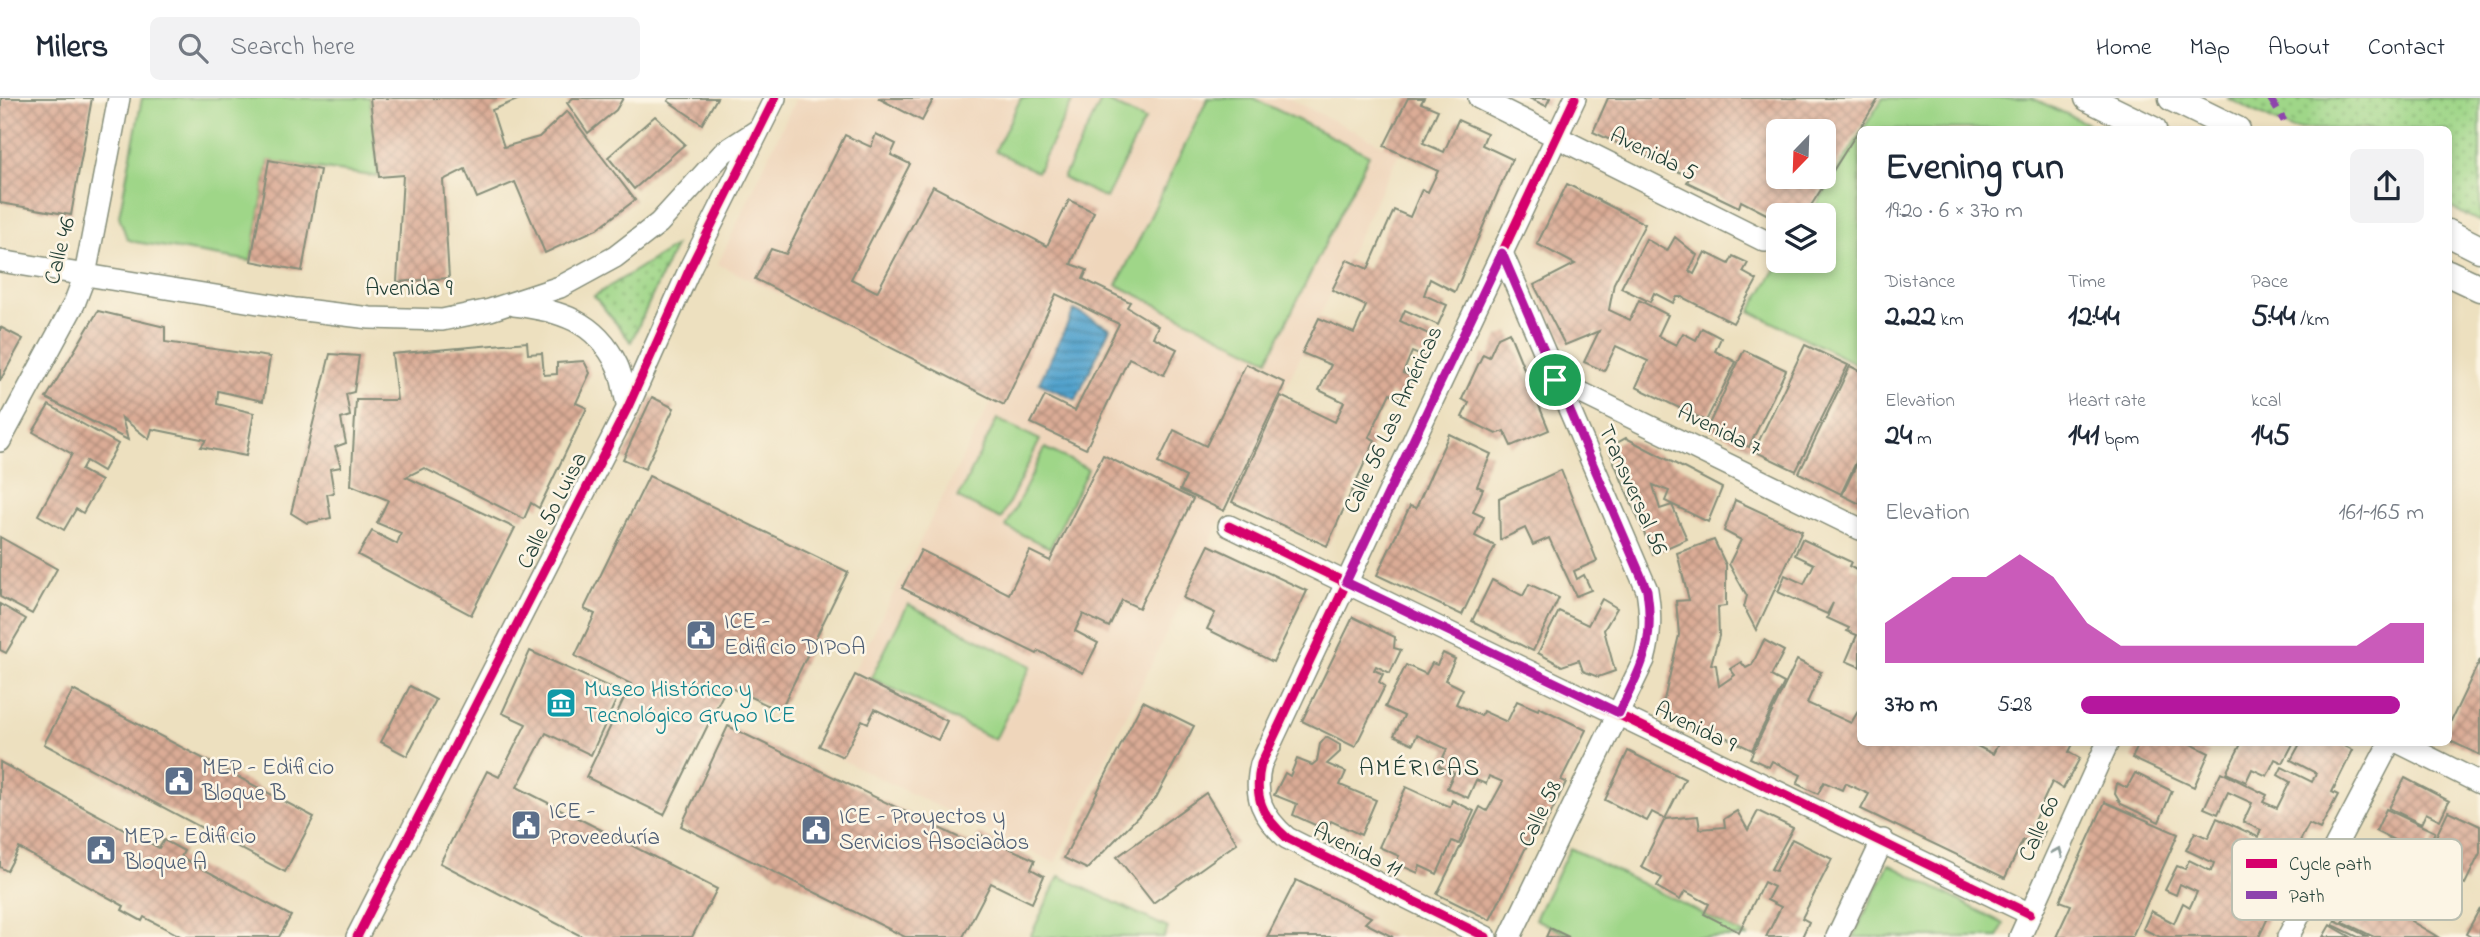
<!DOCTYPE html>
<meta charset="utf-8">
<style>
body{margin:0;font-family:"Indie Flower",sans-serif;background:#f2f2f3;color:#1f2937;height:100vh;display:flex;flex-direction:column;font-size:26px;white-space:nowrap}
*{box-sizing:border-box;margin:0}
p{font-size:23px;color:#747a83}
.icon{flex:none;width:38px;height:38px;fill:none;stroke:currentColor;stroke-width:2;stroke-linecap:round;stroke-linejoin:round}
.map{position:relative;flex:1;overflow:hidden}
.panel{position:absolute;left:1857px;top:28px;width:595px;height:620px;display:flex;flex-direction:column;background:#fff;border-radius:10px;box-shadow:0 4px 10px #0003}
.panel>*{flex:none}
.needle{width:46px;rotate:203deg}
.controls{position:absolute;left:1766px;top:21px;display:grid;gap:14px}
.controls a{display:grid;place-items:center;width:70px;height:70px;border-radius:10px;background:#fff;box-shadow:0 4px 10px #0003;font-size:35px}
.pin{position:absolute;display:grid;place-items:center;width:60px;height:60px;color:#fff;margin:-30px;border:4px solid #fff;border-radius:50%;box-shadow:0 2px 7px #0007}
.round{display:grid;place-items:center;flex:none;width:74px;height:74px;border-radius:10px;background:#f2f2f3}
.headline{display:flex;align-items:center;justify-content:space-between;height:119px;padding:0 28px}
h1{font-size:38px;font-weight:800;line-height:52px}
.metrics{display:grid;grid-template-columns:repeat(3,1fr);gap:10px;height:119px;padding:7px 28px}
.metrics div{display:grid;align-content:center}
.metrics b{font-size:30px;font-weight:800}
.metrics small{font-size:19px;font-weight:400}
.metrics p{font-size:19px}
.chart{height:196px;padding:14px 28px}
.chart p{display:flex;justify-content:space-between}
.chart svg{width:100%;height:126px;margin-top:7px;fill:#b5179e;opacity:.7}
ul{padding:0 28px;list-style:none;font-size:23px}
li{display:grid;grid-template-columns:112px 84px 1fr;align-items:center;height:52px}
li i{height:18px;border-radius:9px;background:#b5179e}
header{display:flex;align-items:center;gap:42px;box-sizing:border-box;height:98px;padding:0 35px;background:#fff;border-bottom:2px solid #e0e1e3}
header strong{font-size:33px}
nav{display:flex;gap:38px;margin-inline-start:auto;font-size:24px}
.search{width:490px;height:63px;background:#f2f2f3;display:flex;align-items:center;gap:18px;box-sizing:border-box;padding:0 24px;border-radius:10px;color:#747a83;font-size:26px}
.map>svg:first-child{display:block}
</style>
<header>
<strong>Milers</strong>
<div class="search"><svg class="icon" aria-label="search" viewBox="0 0 24 24"><circle cx="10" cy="10" r="6"/><path d="M15 15l6 6"/></svg>Search here</div>
<nav><a>Home</a><a>Map</a><a>About</a><a>Contact</a></nav>
</header>
<div class="map">
<svg width="2480" height="839" viewBox="0 0 2480 839">
<defs>
<pattern id="park-dots" width="8" height="8" patternUnits="userSpaceOnUse" patternTransform="scale(1.75)"><rect width="8" height="8" fill="#9fd688"/><path d="M2 2h.1M6 6h.1" fill="none" stroke="#81af70" stroke-width="1.8" stroke-linecap="round"/></pattern>
<pattern id="water-rules" width="6" height="5" patternUnits="userSpaceOnUse" patternTransform="scale(1.75)"><rect width="6" height="5" fill="#53a3cd"/><path d="M0 2.5h6" fill="none" stroke="#4486a7"/></pattern>
<pattern id="building-cross-hatch" width="8" height="8" patternUnits="userSpaceOnUse" patternTransform="scale(1.75)"><rect width="8" height="8" fill="#dbac96"/><path d="M0 0l8 8M0 8l8-8" fill="none" stroke="#b18d7b"/></pattern>
</defs>
<rect width="100%" height="100%" fill="#fcf5e5"/>
<filter id="ink" filterUnits="userSpaceOnUse"><feTurbulence type="fractalNoise" baseFrequency=".0143" numOctaves="2"/><feDisplacementMap in="SourceGraphic" scale="14" xChannelSelector="R" yChannelSelector="G"/><feConvolveMatrix kernelMatrix="1 2 1 2 8 2 1 2 1" color-interpolation-filters="sRGB"/></filter>
<filter id="wash" filterUnits="userSpaceOnUse"><feTurbulence type="fractalNoise" baseFrequency=".00686" numOctaves="4" result="noise"/><feDisplacementMap in="SourceGraphic" scale="28" xChannelSelector="R" yChannelSelector="G"/><feGaussianBlur stdDeviation="1.57" result="paint"/><feColorMatrix in="noise" values="0 0 0 0 0 0 0 0 0 0 0 0 0 0 0 0 0 1.4 0 .05"/><feComposite in="paint" operator="in"/></filter>
<g filter="url(#wash)">
<rect width="100%" height="100%" fill="#ede0bf"/>
<path fill="#efd6bb" d="M796 0H1288L1399 55 1055 765 815 649 992 302 718 166Z"/>
<g fill="#9fd688" stroke="#5f8a5e" stroke-width="2">
<path d="M142 0H370L379 79 269 63 251 163 135 144 127 141 119 118Z"/>
<path d="M1021 0H1074L1037 74 995 53Z"/>
<path d="M1208 0H1253L1369 57 1268 262 1117 187Z"/>
<path d="M1883 0H2032L2099 31H1863Z"/>
<path d="M1102 1 1145 22 1106 100 1063 80Z"/>
<path d="M1860 36V268L1750 213 1781 163H1824V117H1810Z"/>
<path d="M997 321 1040 342 1001 421 958 400Z"/>
<path d="M1045 350 1088 371 1050 450 1006 429Z"/>
<path d="M908 506 1031 568 995 642 871 580Z"/>
<path d="M1570 750 1749 839H1573L1535 821Z"/>
<path d="M1889 766 2004 826 1998 839H1853Z"/>
<path d="M1059 778 1168 830 1164 839H1030Z"/>
</g>
<g fill="url(#park-dots)" stroke="#5f8a5e" stroke-width="2">
<path d="M2227 0H2480V124L2448 108V32L2291 31Z"/>
<path d="M675 148 631 244 594 198Z"/>
</g>
<path fill="url(#water-rules)" stroke="#397080" stroke-width="2" d="M1074 212 1110 230 1076 302 1039 285Z"/>
<g id="blocks">
<g fill="url(#building-cross-hatch)" fill-rule="evenodd">
<path d="M1 0H92L71 117 0 105Z"/>
<path d="M370 0H522L492 12 504 49 539 39 567 13 635 102 597 131 545 155 515 84 477 100 465 71 443 82 449 180 397 184 403 77 379 79Z"/>
<path d="M573 0H623L616 12 588 35 567 5Z"/>
<path d="M670 0H717L702 26 668 3Z"/>
<path d="M878 0H934L922 23Z"/>
<path d="M1408 0H1424L1421 5 1438 12 1423 45 1444 54 1458 22 1487 35 1482 47 1512 61 1455 194 1430 181 1424 197 1447 207 1438 227 1405 212 1400 223 1433 238 1424 259 1412 254 1403 275 1413 279 1403 301 1390 295 1369 339 1375 342 1327 448 1232 404 1281 298 1335 324 1344 304 1319 292 1331 267 1302 255 1319 220 1354 235 1366 208 1332 192 1347 162 1368 171 1394 112 1410 119 1422 91 1428 94 1438 73 1384 48Z"/>
<path d="M1529 0H1550L1546 8Z"/>
<path d="M1608 0H1879L1805 117H1778V122L1741 103 1739 109 1687 84 1690 79 1593 34ZM1778 33H1824V79H1778Z"/>
<path d="M655 18 685 46 634 91 608 59Z"/>
<path d="M876 36 896 46 891 57 910 66 851 181 877 194 933 88 1047 148 1069 102 1094 114 1071 166 1087 172 1083 181 1130 204 1127 209 1158 228 1153 239 1177 251 1164 277 1129 260 1086 351 1031 325 1045 298 1075 313 1119 226 1056 196 1004 307 755 181 771 151 786 156 845 37 871 49Z"/>
<path d="M269 62 320 72 302 173 251 163Z"/>
<path d="M1567 86 1645 126 1614 185 1609 212 1630 222 1639 202 1668 217 1658 238 1676 247 1683 235 1696 242 1702 230 1721 240 1715 253 1736 264 1706 323 1636 289 1648 263 1616 248 1604 273 1584 264 1599 233 1565 247 1534 187 1575 166 1537 146Z"/>
<path d="M1675 139 1697 157 1689 173 1694 176 1705 154 1729 166 1733 158 1748 165 1743 174 1757 182 1733 225 1682 199H1677L1673 205 1654 195 1650 204 1621 190 1646 141 1667 153Z"/>
<path d="M98 213 165 229V244L270 259 263 303 218 293 217 306 254 315 246 358 201 349 206 342 152 331 149 341 122 320 128 342 46 300Z"/>
<path d="M0 229 23 241 0 283Z"/>
<path d="M1509 234 1549 332 1511 348 1504 333 1496 336 1462 319 1469 305 1462 301 1483 256 1489 259 1498 239Z"/>
<path d="M527 244 528 256 542 255 544 277 557 276V265L584 263 590 275 576 305 587 310 539 410 531 405 524 421 424 370 406 379 515 430 471 517 358 457 372 433 397 446 401 435 377 425 388 402 351 387 356 302H397L392 256Z"/>
<path d="M1805 247 1848 267 1796 373 1754 353Z"/>
<path d="M1744 252 1786 272 1749 349 1707 330Z"/>
<path d="M330 256 359 258 354 294 346 296 350 318 341 321 346 345 335 349 341 369 330 371 334 395 327 396 331 420 307 425 291 415Z"/>
<path d="M1246 266 1285 285 1224 413 1180 392 1186 379 1158 365 1174 332 1206 348Z"/>
<path d="M1850 268 1860 273V356L1841 396 1799 375Z"/>
<path d="M652 299 674 310 645 371 623 361Z"/>
<path d="M49 307 118 346 103 373 86 363 81 372 101 383 83 415 76 411 64 432 38 417 72 356 33 334Z"/>
<path d="M1449 336 1491 356 1477 388 1483 391 1473 414 1484 419 1475 438 1495 448 1462 517 1377 477 1410 408 1416 410Z"/>
<path d="M1626 340 1722 390 1708 424 1665 403 1669 393 1653 387 1660 411 1672 407 1687 441 1653 456 1608 350Z"/>
<path d="M1103 357 1193 401 1139 510 1122 502 1109 529 1083 516 1075 533 1098 545 1083 575 1039 553 1037 556 902 490 921 452 1009 496 1030 453 1050 463Z"/>
<path d="M1860 359V406L1842 397Z"/>
<path d="M1561 372 1597 463 1574 473 1577 481 1584 477 1591 492 1576 498 1549 440 1533 447 1525 430 1500 442 1499 400Z"/>
<path d="M649 378 848 474 780 613 727 588 664 717 586 679 631 586 575 558 595 516 584 511Z"/>
<path d="M1735 402 1802 433 1756 532 1744 509 1747 498 1729 466 1741 442 1724 433Z"/>
<path d="M0 439 57 471 32 516 0 499Z"/>
<path d="M1802 441 1851 464 1849 468 1860 474V569L1846 563 1857 537 1847 533 1849 530 1827 520 1833 505 1827 516 1778 494 1785 477 1804 486 1814 466 1795 457Z"/>
<path d="M1714 442 1726 467V508L1718 509 1719 538 1711 566 1716 567 1719 588 1735 577 1730 571 1741 564 1746 570 1752 567 1764 542 1784 553 1771 578 1784 585 1752 652 1719 636 1716 640 1661 615 1679 537 1676 503 1689 502 1677 455Z"/>
<path d="M1209 447 1307 493 1273 564 1207 531 1215 515 1183 500Z"/>
<path d="M1492 482 1523 498 1529 486 1559 500 1533 553 1472 523Z"/>
<path d="M1602 501 1617 510 1604 532 1615 573 1598 579 1583 573 1579 562 1562 568 1538 555 1559 513 1588 527Z"/>
<path d="M0 506 26 521 6 555 0 552Z"/>
<path d="M1353 519 1395 539 1394 550 1401 552 1390 575 1376 568 1374 572 1383 576 1379 584 1385 588 1355 649 1302 623Z"/>
<path d="M530 553 620 594 591 657 546 635 517 689 717 791 692 839H583L440 765 487 673 499 679 526 626 502 615Z"/>
<path d="M1443 555 1455 561 1445 582 1463 591 1456 606 1481 618 1483 613 1507 624 1517 603 1538 612 1539 609 1586 632 1561 682 1566 684 1540 738 1533 735 1490 822 1437 796 1480 709 1487 713 1503 684 1489 678 1486 686 1476 682 1468 700 1447 690 1454 675 1439 668 1447 651 1417 637 1413 646 1394 637 1404 618 1385 609 1406 567 1426 576 1432 565 1437 567Z"/>
<path d="M1797 562 1821 574 1807 605 1851 625 1860 610V644H1969L1993 656 1999 644H2074L2069 654 2080 660 2063 691 2052 684 2032 727 2045 733 2038 749 2023 742 2005 780 1861 711 1869 696 1845 685 1842 692 1824 684 1818 696 1797 686 1801 677 1772 663 1769 669 1750 660Z"/>
<path d="M2480 562V657L2448 642V629Z"/>
<path d="M855 577 947 623 938 642 875 611 868 625 862 622 843 659 819 648Z"/>
<path d="M410 588 436 602 407 658 381 644Z"/>
<path d="M73 592 314 719 285 774 44 646Z"/>
<path d="M1143 603 1194 628 1156 700 1087 771 1064 760Z"/>
<path d="M728 628 974 747 979 736 1035 762 1031 771 1044 778 1032 805 991 785 963 839H905L681 728Z"/>
<path d="M1326 639 1340 647V654L1327 666 1346 674 1340 687 1376 702 1361 737 1331 723 1326 732 1293 717 1297 706 1274 697 1285 675 1290 678 1297 661 1312 667 1317 663 1320 646Z"/>
<path d="M2140 644H2187L2209 655 2194 689 2132 660Z"/>
<path d="M2242 644H2294L2283 665 2275 661 2267 678 2252 671 2246 684 2226 675Z"/>
<path d="M2301 644H2337L2353 652 2332 694 2338 697 2320 731 2309 726 2282 777 2277 775 2269 791 2279 796 2259 839H2160L2143 831 2151 813 2174 825 2183 805 2190 809 2197 794 2180 786 2176 797 2165 792 2177 768 2185 771 2189 762 2211 773 2214 765 2186 752 2195 734 2208 740 2217 720 2258 739 2261 732 2243 724 2252 705 2228 694 2218 716 2204 710 2221 674 2267 697 2263 704 2277 710 2290 684 2278 677 2282 669 2312 684 2316 675 2291 662Z"/>
<path d="M1628 653 1685 681 1665 721 1652 714 1647 723 1605 702Z"/>
<path d="M0 664 159 750 164 742 184 753 181 759 291 818 279 839H182L144 819 142 823 122 812 124 808 19 750 7 773 0 769Z"/>
<path d="M2135 675 2172 693 2159 724 2121 706 2115 696 2117 685 2127 690Z"/>
<path d="M2405 680 2449 703 2440 722 2426 715 2421 726 2389 710Z"/>
<path d="M1406 689 1450 709 1452 702 1474 713 1459 746 1452 743 1437 776 1420 768 1418 775 1395 765 1399 758 1379 749Z"/>
<path d="M1206 695 1237 745 1153 805 1117 759Z"/>
<path d="M2105 704 2178 736 2132 839H2056L2071 807 2060 803Z"/>
<path d="M2386 711 2435 734 2420 765 2390 751 2394 742 2376 733Z"/>
<path d="M1737 713 1748 732 1758 713 1793 730 1771 771 1776 773 1792 741 1832 761 1802 820 1809 824 1802 839H1766L1781 809 1767 802 1774 789 1764 784 1739 834 1704 816 1709 806 1685 793 1680 802 1657 789 1662 780 1641 769 1665 721 1698 718 1700 731 1725 729 1724 721Z"/>
<path d="M2448 713 2480 728V755L2465 786 2423 766Z"/>
<path d="M2354 776 2418 808 2411 823 2438 839H2374L2343 824 2354 804 2343 798Z"/>
<path d="M1296 782 1371 819 1365 825 1393 839H1267Z"/>
<path d="M2480 810V839H2471L2466 836Z"/>
<path d="M2335 822 2369 839H2358L2333 827Z"/>
<path d="M2330 827 2351 839H2323Z"/>
<path d="M1550 830 1569 839H1546Z"/>
</g>
</g>
</g>
<g filter="url(#ink)">
<use href="#blocks" fill-opacity="0" stroke="#868e7a" stroke-width="2"/>
<g fill="none" stroke-linecap="round" stroke-linejoin="round">
<g stroke="#868e7a" stroke-width="24">
<g id="minor">
<path d="M1479 0 1765 143"/>
<path d="M1502 155 1647 492C1651 517 1651 537 1644 562L1510 839"/>
<path d="M0 163 296 211 370 220 442 222 490 212 560 189 615 159 659 125 724 54 758 32"/>
<path d="M514 207C559 212 596 223 617 267 623 279 624 296 628 309"/>
<path d="M1555 282 1860 431"/>
<path d="M0 343 74 206 85 177 119 0"/>
<path d="M1229 428 2030 816"/>
<path d="M2398 644 2480 685"/>
<path d="M357 839 628 309 691 168 775 0"/>
<path d="M1486 839 1287 740C1262 718 1253 699 1261 666L1575 0"/>
<path d="M1837 839 1883 742"/>
<path d="M2020 839 2108 644"/>
<path d="M2288 839 2390 644"/>
</g>
</g>
<g stroke="#868e7a" stroke-width="29">
<g id="major">
<path d="M2088 0 2153 32"/>
<path d="M2172 0 2237 32"/>
<path d="M2448 135 2480 151"/>
<path d="M2448 175 2480 190"/>
</g>
</g>
<use href="#minor" stroke="#fff" stroke-width="21"/>
<use href="#major" stroke="#fff" stroke-width="26"/>
<path stroke="#8e44ad" stroke-width="7" stroke-dasharray="14 7" stroke-linecap="butt" d="M2270 0 2284 23"/>
<g stroke="#fcf5e5" stroke-width="13">
<g id="cycleway">
<path d="M1229 428 2030 816"/>
<path d="M357 839 628 309 691 168 775 0"/>
<path d="M1486 839 1287 740C1262 718 1253 699 1261 666L1575 0"/>
</g>
</g>
<use href="#cycleway" stroke="#d6006c" stroke-width="9"/>
</g>
<defs><path id="oneway-chevron" d="M-2-3.5L2.5 0L-2 3.5" fill="none" stroke-width="1.6" stroke-linecap="round" stroke-linejoin="round" transform="scale(1.75)"/></defs>
<use stroke="#8f9e9a" href="#oneway-chevron" transform="translate(2058 754) rotate(-66)"/>
</g>
<g fill="none" stroke-linecap="round" stroke-linejoin="round" filter="url(#ink)">
<g stroke="#fff" stroke-width="14">
<path id="route" d="M1502 155 1647 492C1655 547 1642 567 1619 615L1346 484Z"/>
</g>
<use href="#route" stroke="#b5179e" stroke-width="9"/>
</g>
<defs>
<g id="civic-square" transform="scale(1.575)"><rect x="-9" y="-9" width="18" height="18" rx="4" fill="#5c6f8a" stroke="#fcf5e5"/><path d="M-.6-6.5H3V-4.5H.6V-3L4-1V1h2V6H-6V1h2V-1L-.6-3ZM-1.2 2.5V6h2.4V2.5Z" fill="#fff"/></g>
<g id="museum-square" transform="scale(1.575)"><rect x="-9" y="-9" width="18" height="18" rx="4" fill="#0f9aa8" stroke="#fcf5e5"/><path d="M0-6L6-3V-2H-6V-3ZM-5-1h2V3h-2ZM-1-1h2V3h-2ZM3-1h2V3H3ZM-6 4H6V6H-6Z" fill="#fff"/></g>
</defs>
<g fill-rule="evenodd">
<use href="#civic-square" x="701" y="537"/>
<use href="#museum-square" x="561" y="605"/>
<use href="#civic-square" x="179" y="683"/>
<use href="#civic-square" x="526" y="727"/>
<use href="#civic-square" x="816" y="732"/>
<use href="#civic-square" x="101" y="752"/>
</g>
<g text-anchor="middle" dominant-baseline="central" stroke-width="5" stroke-linejoin="round" paint-order="stroke">
<g font-size="23" fill="#1f3d34" stroke="#fcf5e5">
<text transform="translate(1653 57) rotate(26)">Avenida 5</text>
<text transform="translate(61 153) rotate(-76)">Calle 46</text>
<text x="409" y="191">Avenida 9</text>
<text transform="translate(1394 322) rotate(-65)">Calle 56 Las Américas</text>
<text transform="translate(1719 333) rotate(26)">Avenida 7</text>
<text transform="translate(1632 392) rotate(66)">Transversal 56</text>
<text transform="translate(553 413) rotate(-63)">Calle 50 Luisa</text>
<text transform="translate(1695 630) rotate(26)">Avenida 9</text>
<text transform="translate(1541 716) rotate(-64)">Calle 58</text>
<text transform="translate(2040 731) rotate(-66)">Calle 60</text>
<text transform="translate(1357 753) rotate(26)">Avenida 11</text>
</g>
<g font-size="23" fill="#4e5e75" stroke="#fcf5e5" text-anchor="start">
<text x="724" y="524">ICE -<tspan x="724" dy="26">Edificio DIPOA</tspan></text>
<text x="202" y="670">MEP - Edificio<tspan x="202" dy="26">Bloque B</tspan></text>
<text x="549" y="714">ICE -<tspan x="549" dy="26">Proveeduría</tspan></text>
<text x="839" y="719">ICE - Proyectos y<tspan x="839" dy="26">Servicios Asociados</tspan></text>
<text x="124" y="739">MEP - Edificio<tspan x="124" dy="26">Bloque A</tspan></text>
</g>
<g font-size="23" fill="#0d838f" stroke="#fcf5e5" text-anchor="start">
<text x="584" y="592">Museo Histórico y<tspan x="584" dy="26">Tecnológico Grupo ICE</tspan></text>
</g>
<g font-size="24" letter-spacing="2" fill="#1f3d34" stroke="#fcf5e5">
<text x="1420" y="671">AMÉRICAS</text>
</g>
</g>
<rect x="2232" y="741" width="230" height="81" rx="10" fill="#fcf5e5" stroke="#babeb0" stroke-width="2"/>
<rect x="2246" y="761" width="31" height="9" fill="#d6006c"/>
<rect x="2246" y="793" width="31" height="8" fill="#8e44ad"/>
<g font-size="19" fill="#1f3d34">
<text x="2289" y="772">Cycle path</text>
<text x="2289" y="804">Path</text>
</g>
</svg>
<div class="controls">
<a><svg class="needle" viewBox="-14 -14 28 28"><path d="M0-13l5 13h-10z" fill="#e53935"/><path d="M0 13l5-13h-10z" fill="#747a83"/></svg></a>
<a><svg class="icon" aria-label="layers" viewBox="0 0 24 24"><path d="M12 4l9 5-9 5-9-5zM3 14l9 5 9-5"/></svg></a>
</div>
<div class="pin" style="left:1555px;top:282px;background:#1e9e55"><svg class="icon" aria-label="arrive" viewBox="0 0 24 24"><path d="M6 21V4h12l-3 4 3 4H6"/></svg></div>
<section class="panel">
<div class="headline"><div><h1>Evening run</h1><p>19:20 · 6 × 370 m</p></div><a class="round"><svg class="icon" aria-label="share" viewBox="0 0 24 24"><path d="M12 15V3M7 8l5-5 5 5M5 13v7h14v-7"/></svg></a></div>
<div class="metrics">
<div><p>Distance</p><b>2.22<small> km</small></b></div>
<div><p>Time</p><b>12:44</b></div>
<div><p>Pace</p><b>5:44<small> /km</small></b></div>
</div>
<div class="metrics">
<div><p>Elevation</p><b>24<small> m</small></b></div>
<div><p>Heart rate</p><b>141<small> bpm</small></b></div>
<div><p>kcal</p><b>145</b></div>
</div>
<div class="chart"><p><span>Elevation</span>161–165 m</p>
<svg viewBox="0 0 160 44" preserveAspectRatio="none"><path d="M0 44V30L10 22L20 14L30 14L40 6L50 14L60 30L70 38L80 38L90 38L100 38L110 38L120 38L130 38L140 38L150 30L160 30V44z"/></svg>
</div>
<ul>
<li><b>370 m</b>5:28<i style="width:93%"></i></li>
</ul>
</section>
</div>
